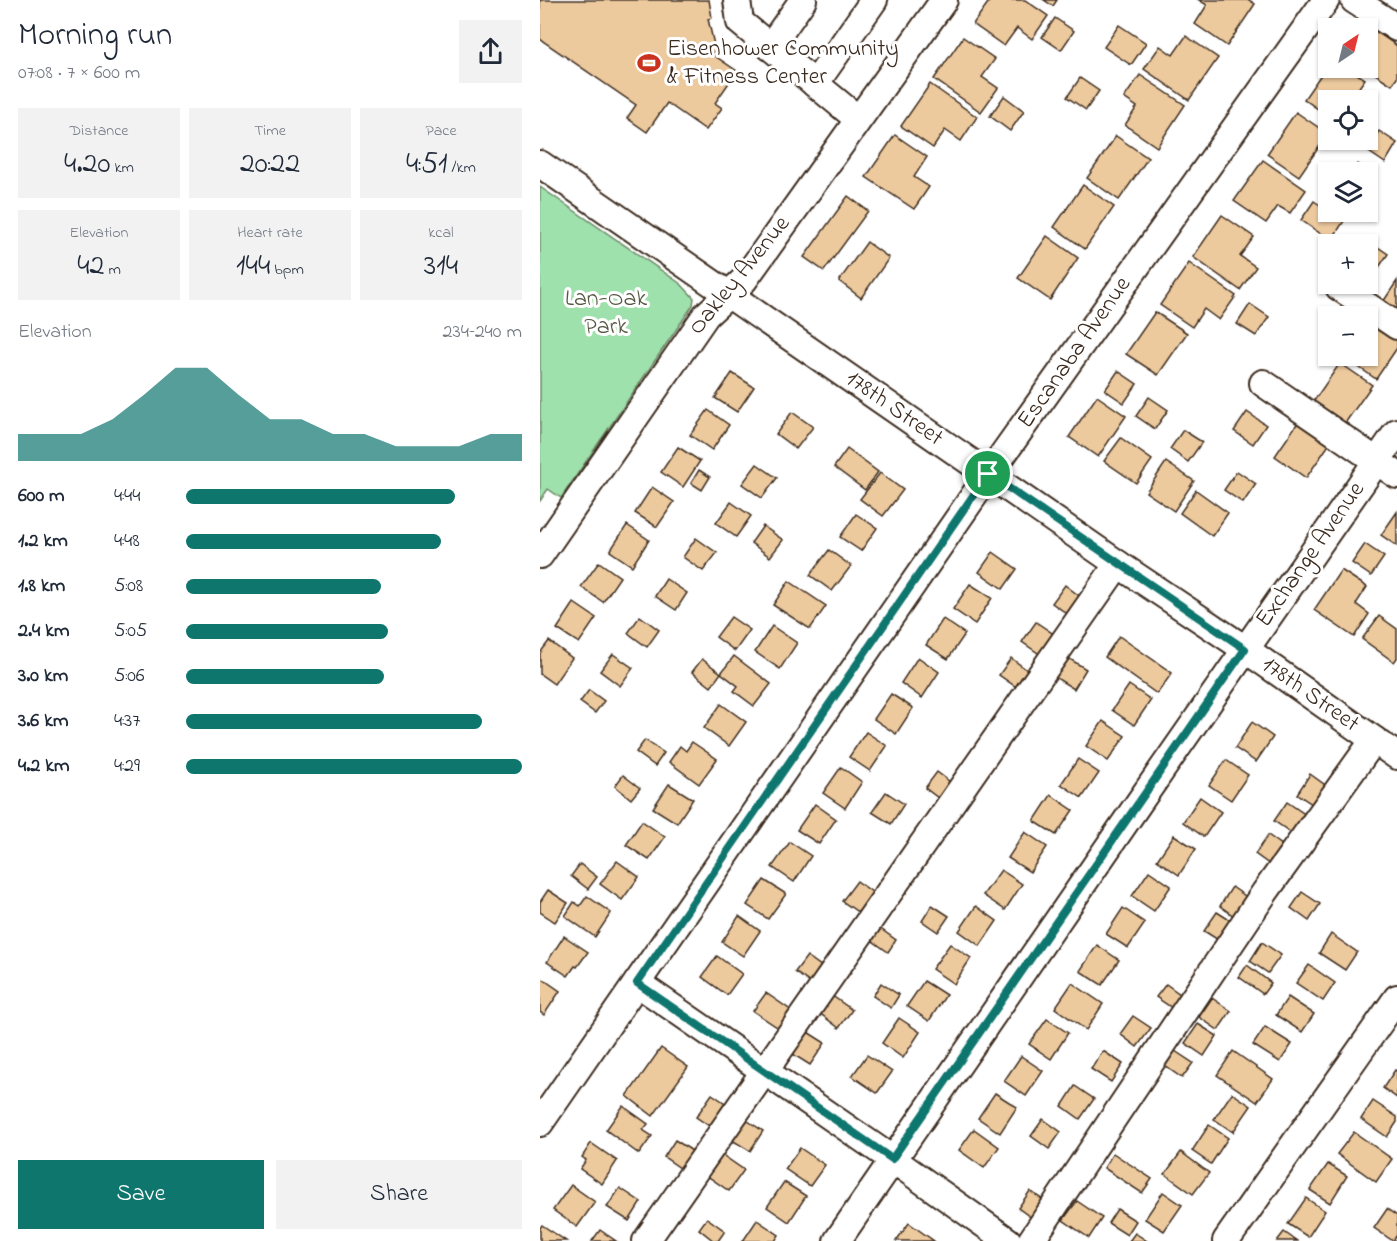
<!DOCTYPE html>
<meta charset="utf-8">
<style>
body{margin:0;font-family:"Indie Flower",sans-serif;background:#f2f2f3;color:#1f2937;height:100vh;display:flex;flex-direction:column;font-size:22px;white-space:nowrap}
*{box-sizing:border-box;margin:0}
p{font-size:20px;color:#747a83}
.icon{flex:none;width:33px;height:33px;fill:none;stroke:currentColor;stroke-width:2;stroke-linecap:round;stroke-linejoin:round}
.map{position:relative;flex:1;overflow:hidden}
.details{display:flex;flex-direction:column;background:#fff;width:540px}
.details>*{flex:none}
.needle{width:39px;rotate:35deg}
.fabs{position:absolute;left:778px;top:18px;display:grid;gap:12px}
.fabs a{display:grid;place-items:center;width:60px;height:60px;border-radius:0px;background:#fff;box-shadow:0 2px 4px #0004;font-size:30px}
.pin{position:absolute;display:grid;place-items:center;width:51px;height:51px;color:#fff;margin:-26px;border:3px solid #fff;border-radius:50%;box-shadow:0 2px 6px #0007}
.round{display:grid;place-items:center;flex:none;width:63px;height:63px;border-radius:0px;background:#f2f2f3}
.summary{display:flex;align-items:center;justify-content:space-between;height:102px;padding:0 18px}
h1{font-size:33px;font-weight:600;line-height:45px}
.stats{display:grid;grid-template-columns:repeat(3,1fr);gap:9px;height:102px;padding:6px 18px}
.stats div{display:grid;align-content:center;border-radius:0px;background:#f2f2f3;text-align:center}
.stats b{font-size:30px;font-weight:600}
.stats small{font-size:16px;font-weight:400}
.stats p{font-size:16px}
.chart{height:168px;padding:12px 18px}
.chart p{display:flex;justify-content:space-between}
.chart svg{width:100%;height:108px;margin-top:6px;fill:#0f766e;opacity:.7}
.button{display:flex;gap:12px;margin-top:auto;padding:12px 18px}
.button a{flex:1;height:69px;border-radius:0px;background:#0f766e;color:#fff;font-size:24px;font-weight:600;line-height:69px;text-align:center}
.button a+a{background:#f2f2f3;color:#1f2937}
ul{padding:0 18px;list-style:none;font-size:20px}
li{display:grid;grid-template-columns:96px 72px 1fr;align-items:center;height:45px}
li i{height:15px;border-radius:8px;background:#0f766e}
main{display:flex;flex:1;min-height:0}
.map>svg:first-child{display:block}
</style>
<main>
<section class="details">
<div class="summary"><div><h1>Morning run</h1><p>07:08 · 7 × 600 m</p></div><a class="round"><svg class="icon" aria-label="share" viewBox="0 0 24 24"><path d="M12 15V3M7 8l5-5 5 5M5 13v7h14v-7"/></svg></a></div>
<div class="stats">
<div><p>Distance</p><b>4.20<small> km</small></b></div>
<div><p>Time</p><b>20:22</b></div>
<div><p>Pace</p><b>4:51<small> /km</small></b></div>
</div>
<div class="stats">
<div><p>Elevation</p><b>42<small> m</small></b></div>
<div><p>Heart rate</p><b>144<small> bpm</small></b></div>
<div><p>kcal</p><b>314</b></div>
</div>
<div class="chart"><p><span>Elevation</span>234–240 m</p>
<svg viewBox="0 0 160 44" preserveAspectRatio="none"><path d="M0 44V33L10 33L20 33L30 27L40 17L50 6L60 6L70 17L80 27L90 27L100 33L110 33L120 38L130 38L140 38L150 33L160 33V44z"/></svg>
</div>
<ul>
<li><b>600 m</b>4:44<i style="width:80%"></i></li>
<li><b>1.2 km</b>4:48<i style="width:76%"></i></li>
<li><b>1.8 km</b>5:08<i style="width:58%"></i></li>
<li><b>2.4 km</b>5:05<i style="width:60%"></i></li>
<li><b>3.0 km</b>5:06<i style="width:59%"></i></li>
<li><b>3.6 km</b>4:37<i style="width:88%"></i></li>
<li><b>4.2 km</b>4:29<i style="width:100%"></i></li>
</ul>
<div class="button"><a>Save</a><a>Share</a></div>
</section>
<div class="map">
<svg width="857" height="1241" viewBox="0 0 857 1241">
<rect width="100%" height="100%" fill="#fff"/>
<filter id="ink" filterUnits="userSpaceOnUse"><feTurbulence type="fractalNoise" baseFrequency=".0167" numOctaves="2"/><feDisplacementMap in="SourceGraphic" scale="12" xChannelSelector="R" yChannelSelector="G"/><feConvolveMatrix kernelMatrix="1 2 1 2 8 2 1 2 1" color-interpolation-filters="sRGB"/></filter>
<g filter="url(#ink)">
<path fill="#9ee1ac" stroke="#6c8665" stroke-width="1.5" d="M0 187 141 284 154 298 153 305 21 498 8 489 0 501Z"/>
<g fill="#edca9e" stroke="#3b2a1e" stroke-width="1.5">
<path d="M0 0H169L172 18 168 19 175 49 172 54 197 71 175 103 182 108 166 130 127 103 107 132 87 118 96 105 0 39Z"/>
<path d="M450 0H485L508 16 492 39 477 28 464 46 433 24Z"/>
<path d="M504 0H517L513 6Z"/>
<path d="M659 0H709L715 4 687 46 655 24 667 5Z"/>
<path d="M515 18 534 31 521 50 502 37Z"/>
<path d="M819 20 857 46V78L852 85 826 68H828V28H813Z"/>
<path d="M579 25 606 43 591 65 564 47Z"/>
<path d="M646 36 678 58 649 100 604 69 620 46 633 55Z"/>
<path d="M423 37 455 59 442 77 458 88 441 112 394 79Z"/>
<path d="M789 63V68H808L825 79 810 100H789V117L764 99Z"/>
<path d="M600 75 645 105 617 147 585 125 597 107 584 98Z"/>
<path d="M540 78 559 91 546 110 527 97Z"/>
<path d="M390 84 437 117 421 141 405 130 393 148 361 126Z"/>
<path d="M464 96 484 111 470 131 450 116Z"/>
<path d="M756 112 788 134 759 176 727 154Z"/>
<path d="M839 131 857 143 845 163 826 150Z"/>
<path d="M355 135 387 157 374 177 389 187 374 209 326 177Z"/>
<path d="M576 136 608 158 579 200 547 178Z"/>
<path d="M723 160 766 190 750 213 738 206 726 223 694 201Z"/>
<path d="M818 164 836 177 828 189V172H812Z"/>
<path d="M543 185 574 207 545 249 514 227Z"/>
<path d="M308 196 328 211 284 271 264 257Z"/>
<path d="M774 201 804 221 791 241 761 220Z"/>
<path d="M682 215 714 237 700 256 716 267 700 290 653 257Z"/>
<path d="M507 236 538 258 510 300 478 278Z"/>
<path d="M829 241 848 254 835 273 828 269V244H827Z"/>
<path d="M327 242 349 258 321 298 299 281Z"/>
<path d="M649 263 696 296 679 320 664 309 652 327 620 305Z"/>
<path d="M857 281V311L843 302Z"/>
<path d="M710 304 729 317 716 336 697 324Z"/>
<path d="M615 312 647 333 618 375 586 354Z"/>
<path d="M833 315 857 331V348L836 379 804 357 828 356V323Z"/>
<path d="M800 363 832 385 803 426 771 405Z"/>
<path d="M578 371 597 384 584 403 565 390Z"/>
<path d="M192 373 214 387 197 412 175 398Z"/>
<path d="M557 396 586 416 558 457 529 437Z"/>
<path d="M609 397 628 410 615 429 596 416Z"/>
<path d="M168 410 189 425 172 450 150 435Z"/>
<path d="M252 412 273 427 256 449 236 434Z"/>
<path d="M707 412 726 425 713 444 694 431Z"/>
<path d="M763 415 795 436 766 478 735 456Z"/>
<path d="M643 430 662 442 648 462 630 449Z"/>
<path d="M581 438 612 460 596 483 564 461Z"/>
<path d="M138 447 160 461 143 487 121 472Z"/>
<path d="M307 449 338 472 325 490 294 467Z"/>
<path d="M626 462 654 481 634 511 606 492Z"/>
<path d="M217 464 237 478 222 498 202 484Z"/>
<path d="M159 470 170 477 162 490 151 483Z"/>
<path d="M697 471 716 484 703 503 684 490Z"/>
<path d="M340 473 363 490 343 516 320 499Z"/>
<path d="M112 487 134 502 117 527 95 513Z"/>
<path d="M656 490 688 513 672 536 640 513Z"/>
<path d="M191 502 211 516 196 537 176 523Z"/>
<path d="M857 512V546L841 535Z"/>
<path d="M316 514 337 528 321 551 300 537Z"/>
<path d="M87 525 109 540 92 566 70 551Z"/>
<path d="M223 526 243 540 230 557 211 543Z"/>
<path d="M156 538 177 553 163 571 143 557Z"/>
<path d="M825 544 844 557 831 576 812 563Z"/>
<path d="M289 550 311 566 292 591 270 575Z"/>
<path d="M453 552 477 569 463 589 439 572Z"/>
<path d="M59 562 80 577 63 602 41 587Z"/>
<path d="M801 570 827 587 816 604 829 614 814 637 774 610Z"/>
<path d="M126 579 147 593 136 610 115 596Z"/>
<path d="M249 581 286 606 270 629 233 605Z"/>
<path d="M430 584 452 598 435 624 413 609Z"/>
<path d="M525 585 542 598 529 615 512 603Z"/>
<path d="M34 603 56 618 39 643 17 629Z"/>
<path d="M100 616 119 630 107 647 88 633Z"/>
<path d="M839 616 857 629V658L854 662 822 639Z"/>
<path d="M191 617 210 630 195 651 176 637Z"/>
<path d="M403 619 425 634 408 659 386 645Z"/>
<path d="M496 622 515 635 501 655 482 642Z"/>
<path d="M232 626 257 643 240 669 215 652Z"/>
<path d="M579 636 632 673 617 694 565 657Z"/>
<path d="M9 641 32 658 14 684 0 674V653Z"/>
<path d="M73 654 93 668 80 686 60 671Z"/>
<path d="M194 656 231 684 214 706 194 691 198 686 181 673Z"/>
<path d="M525 656 546 669 534 689 513 676Z"/>
<path d="M378 657 399 672 382 698 361 683Z"/>
<path d="M471 658 491 673 479 689 459 675Z"/>
<path d="M162 659 181 673 171 687 152 672Z"/>
<path d="M589 685 611 700 594 725 572 710Z"/>
<path d="M49 690 64 701 55 713 40 702Z"/>
<path d="M351 694 373 708 356 734 334 719Z"/>
<path d="M181 704 206 722 189 746 164 728Z"/>
<path d="M563 721 585 736 568 761 546 746Z"/>
<path d="M712 722 733 737 716 762 695 748Z"/>
<path d="M326 732 347 746 330 771 309 757Z"/>
<path d="M105 740 124 753 115 766 96 752Z"/>
<path d="M152 742 177 759 159 784 129 762 140 746 146 751Z"/>
<path d="M538 759 559 773 542 798 521 784Z"/>
<path d="M686 760 708 775 691 800 669 785Z"/>
<path d="M301 767 322 782 305 808 283 793Z"/>
<path d="M397 772 414 785 402 801 385 788Z"/>
<path d="M770 774 788 787 775 806 757 794Z"/>
<path d="M83 775 100 788 91 799 75 786Z"/>
<path d="M129 784 153 799 137 823 113 808Z"/>
<path d="M346 792 364 804 351 824 332 812Z"/>
<path d="M511 795 533 810 516 835 494 821Z"/>
<path d="M660 797 681 812 664 837 643 822Z"/>
<path d="M747 802 766 815 753 834 734 821Z"/>
<path d="M275 804 296 819 279 844 257 830Z"/>
<path d="M102 821 125 837 109 860 86 845Z"/>
<path d="M485 832 507 847 490 872 468 858Z"/>
<path d="M634 835 656 849 639 875 617 860Z"/>
<path d="M728 835 746 848 733 867 715 854Z"/>
<path d="M250 842 271 856 254 882 232 867Z"/>
<path d="M77 861 99 877 82 900 60 884Z"/>
<path d="M40 864 57 877 48 889 31 876Z"/>
<path d="M461 870 482 884 465 910 443 895Z"/>
<path d="M609 871 631 886 614 911 592 896Z"/>
<path d="M224 880 246 894 228 919 207 905Z"/>
<path d="M317 881 336 895 322 915 302 901Z"/>
<path d="M692 887 711 900 698 919 680 906Z"/>
<path d="M8 890 28 903 15 922 0 912V902Z"/>
<path d="M762 892 780 904 769 921 751 908Z"/>
<path d="M47 896 71 913 55 937 25 916 34 902 40 906Z"/>
<path d="M392 905 409 916 398 932 382 921Z"/>
<path d="M436 906 457 921 440 946 419 931Z"/>
<path d="M583 908 605 923 588 948 566 934Z"/>
<path d="M677 912 696 924 683 943 664 931Z"/>
<path d="M199 916 220 931 203 956 182 942Z"/>
<path d="M338 927 356 940 348 952 330 939Z"/>
<path d="M791 934 817 952 805 970 779 953Z"/>
<path d="M24 936 48 952 37 967 35 966 28 976 7 962Z"/>
<path d="M722 942 741 955 728 973 710 961Z"/>
<path d="M410 944 431 958 414 984 392 969Z"/>
<path d="M557 945 579 960 562 985 540 971Z"/>
<path d="M177 956 202 974 187 995 162 977Z"/>
<path d="M267 956 285 969 273 985 255 972Z"/>
<path d="M707 965 731 983 723 994 699 977Z"/>
<path d="M769 965 795 983 783 1001 756 983Z"/>
<path d="M0 977 20 991 4 1015 0 1012Z"/>
<path d="M384 981 406 995 389 1021 367 1006Z"/>
<path d="M341 983 359 995 351 1008 333 996Z"/>
<path d="M532 983 563 1004 546 1030 515 1008Z"/>
<path d="M626 984 644 997 635 1010 616 997Z"/>
<path d="M226 993 252 1011 240 1029 213 1011Z"/>
<path d="M291 995 312 1010 299 1028 278 1012Z"/>
<path d="M748 997 774 1014 762 1032 736 1015Z"/>
<path d="M672 998 691 1011 678 1030 659 1017Z"/>
<path d="M593 1016 611 1028 597 1047 580 1034Z"/>
<path d="M359 1018 380 1032 363 1058 342 1043Z"/>
<path d="M507 1019 528 1033 511 1059 489 1044Z"/>
<path d="M658 1024 677 1036 664 1056 645 1043Z"/>
<path d="M725 1027 752 1044 740 1062 713 1045Z"/>
<path d="M266 1031 285 1043 270 1065 251 1053Z"/>
<path d="M121 1048 148 1067 113 1116 87 1096Z"/>
<path d="M563 1051 583 1064 571 1082 551 1069Z"/>
<path d="M635 1051 653 1063 642 1078 625 1066Z"/>
<path d="M693 1051 733 1079 717 1102 677 1075Z"/>
<path d="M327 1055 352 1072 337 1093 312 1076Z"/>
<path d="M481 1056 503 1071 486 1096 464 1081Z"/>
<path d="M855 1070 857 1071V1098L843 1088Z"/>
<path d="M535 1086 554 1099 540 1119 522 1106Z"/>
<path d="M455 1093 477 1107 460 1133 438 1118Z"/>
<path d="M692 1093 711 1106 693 1132 674 1119Z"/>
<path d="M172 1094 191 1107 175 1130 156 1117Z"/>
<path d="M833 1101 857 1117V1122L847 1137 821 1119Z"/>
<path d="M83 1106 108 1124 103 1130 112 1136 99 1154 66 1130Z"/>
<path d="M205 1119 223 1131 210 1151 192 1140Z"/>
<path d="M503 1119 521 1132 509 1149 491 1136Z"/>
<path d="M669 1125 688 1138 671 1164 652 1151Z"/>
<path d="M434 1129 459 1147 444 1168 419 1150Z"/>
<path d="M814 1132 852 1159 836 1182 797 1154Z"/>
<path d="M135 1140 154 1152 143 1170 124 1157Z"/>
<path d="M51 1143 77 1161 62 1184 40 1169 46 1160 42 1157Z"/>
<path d="M260 1148 285 1165 270 1186 245 1169Z"/>
<path d="M641 1152 669 1173 653 1194 625 1174Z"/>
<path d="M573 1153 612 1179 602 1193 564 1168Z"/>
<path d="M181 1154 204 1170 189 1191 166 1175Z"/>
<path d="M788 1164 807 1176 790 1203 770 1190Z"/>
<path d="M244 1182 266 1196 249 1222 227 1207Z"/>
<path d="M31 1185 55 1202 37 1227 13 1210Z"/>
<path d="M80 1188 101 1202 89 1221 67 1207Z"/>
<path d="M490 1191 506 1202 493 1219 478 1208Z"/>
<path d="M623 1192 642 1205 624 1231 605 1219Z"/>
<path d="M766 1198 785 1211 768 1237 748 1224Z"/>
<path d="M537 1201 562 1218 549 1238 523 1220Z"/>
<path d="M577 1209 596 1221 587 1235 568 1223Z"/>
<path d="M847 1209 857 1216V1235L853 1241 834 1228Z"/>
<path d="M167 1218 185 1231 178 1241H174L159 1229Z"/>
<path d="M217 1220 239 1235 235 1241H203Z"/>
<path d="M369 1223 394 1241H356Z"/>
<path d="M2 1225 26 1241H0V1228Z"/>
<path d="M60 1230 76 1241H52Z"/>
<path d="M744 1232 757 1241H737Z"/>
<path d="M595 1233 607 1241H589Z"/>
</g>
<g fill="none" stroke-linecap="round" stroke-linejoin="round">
<g stroke="#3b2a1e" stroke-width="30">
<g id="minor">
<path d="M197 0 200 22 318 119"/>
<path d="M814 0 857 28"/>
<path d="M230 47 263 0"/>
<path d="M275 84 334 0"/>
<path d="M0 164 578 564 705 649 857 756"/>
<path d="M799 287 857 326"/>
<path d="M723 383 857 475"/>
<path d="M0 555 166 315 204 280 404 0"/>
<path d="M97 983 352 1159 468 1241"/>
<path d="M0 1123 449 474 786 0"/>
<path d="M106 1241 578 564"/>
<path d="M297 1241 598 804 857 432"/>
<path d="M491 1241 725 892 834 740"/>
<path d="M686 1241 857 998"/>
</g>
</g>
<use href="#minor" stroke="#fff" stroke-width="26"/>
</g>
</g>
<g fill="none" stroke-linecap="round" stroke-linejoin="round" filter="url(#ink)">
<g stroke="#fff" stroke-width="12">
<path id="route" d="M448 474 705 649 352 1159 97 983Z"/>
</g>
<use href="#route" stroke="#0f766e" stroke-width="8"/>
</g>
<defs>
<g id="stadium-bare" transform="scale(1.8)"><path d="M0-5a6.5 5 0 1 0 0 10a6.5 5 0 1 0 0-10ZM-3.5-1.8h7v3.6h-7Z" fill="#c8321e" stroke="#fff" stroke-width="2.5" paint-order="stroke"/></g>
</defs>
<g fill-rule="evenodd">
<use href="#stadium-bare" x="109" y="63"/>
</g>
<g text-anchor="middle" dominant-baseline="central" stroke-width="6" stroke-linejoin="round" paint-order="stroke">
<g font-size="24" fill="#3b2a1e" stroke="#fff" text-anchor="start">
<text x="127" y="49">Eisenhower Community<tspan x="127" dy="28">&amp; Fitness Center</tspan></text>
</g>
<g font-size="24" fill="#3b2a1e" stroke="#fff">
<text transform="translate(200 276) rotate(-51)">Oakley Avenue</text>
<text transform="translate(535 353) rotate(-55)">Escanaba Avenue</text>
<text transform="translate(354 409) rotate(35)">178th Street</text>
<text transform="translate(771 555) rotate(-55)">Exchange Avenue</text>
<text transform="translate(770 695) rotate(35)">178th Street</text>
</g>
<g font-size="24" fill="#545842" stroke="#fff">
<text x="66" y="299">Lan-Oak<tspan x="66" dy="28">Park</tspan></text>
</g>
</g>
</svg>
<div class="fabs">
<a><svg class="needle" viewBox="-14 -14 28 28"><path d="M0-13l5 13h-10z" fill="#e53935"/><path d="M0 13l5-13h-10z" fill="#747a83"/></svg></a>
<a><svg class="icon" aria-label="locate" viewBox="0 0 24 24"><circle cx="12" cy="12" r="6"/><path d="M12 2v4M12 18v4M2 12h4M18 12h4"/></svg></a>
<a><svg class="icon" aria-label="layers" viewBox="0 0 24 24"><path d="M12 4l9 5-9 5-9-5zM3 14l9 5 9-5"/></svg></a>
<a>+</a>
<a>−</a>
</div>
<div class="pin" style="left:448px;top:474px;background:#1e9e55"><svg class="icon" aria-label="arrive" viewBox="0 0 24 24"><path d="M6 21V4h12l-3 4 3 4H6"/></svg></div>
</div>
</main>
